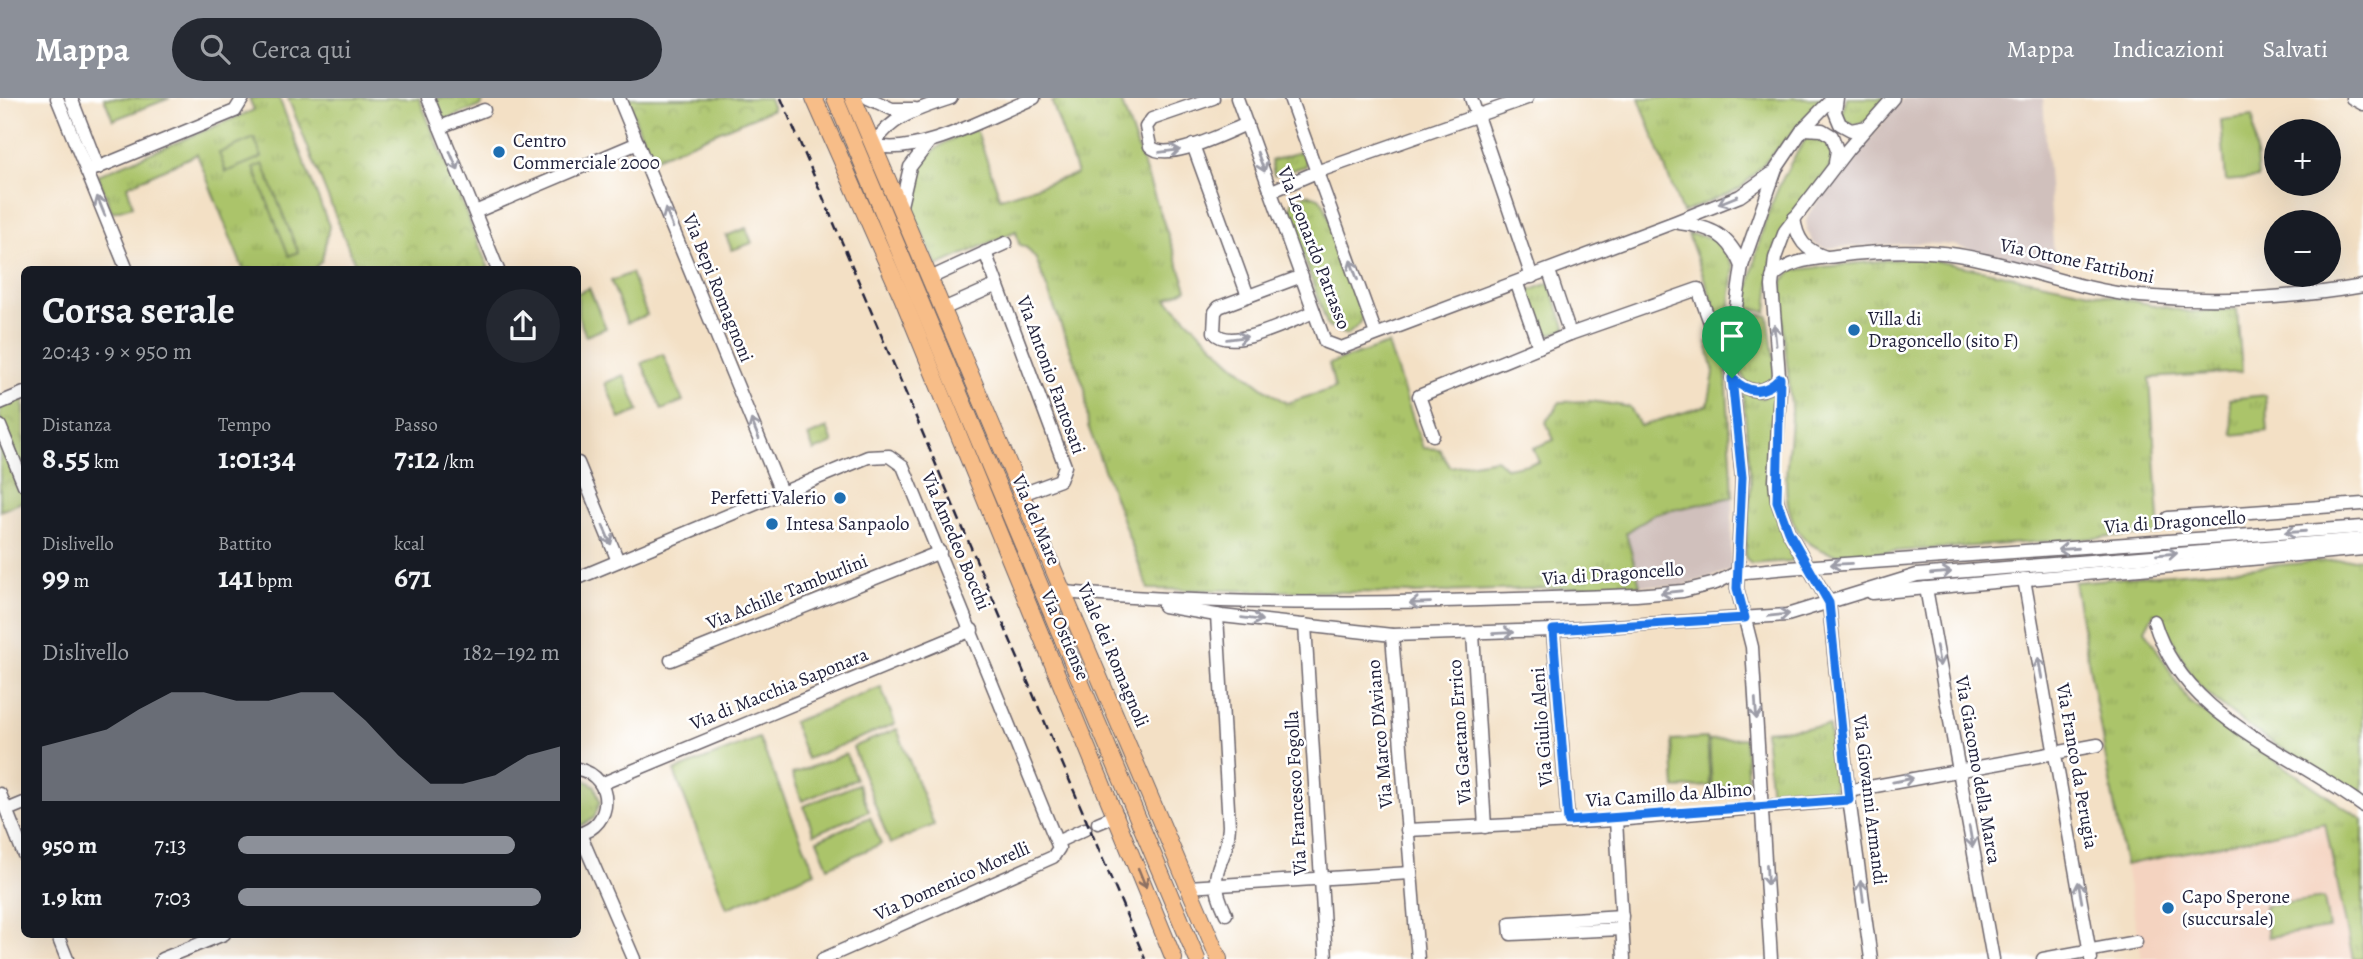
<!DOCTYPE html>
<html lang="it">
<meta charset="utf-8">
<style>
body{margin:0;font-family:Alegreya,serif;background:#242831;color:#f1f3f6;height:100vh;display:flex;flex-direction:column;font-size:26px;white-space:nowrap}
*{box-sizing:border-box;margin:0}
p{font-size:23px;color:#9ea1a6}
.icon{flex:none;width:38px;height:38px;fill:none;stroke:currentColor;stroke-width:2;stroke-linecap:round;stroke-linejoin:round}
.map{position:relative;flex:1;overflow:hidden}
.sheet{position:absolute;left:21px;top:168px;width:560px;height:672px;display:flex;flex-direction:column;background:#171b24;border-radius:10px;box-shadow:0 7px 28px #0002}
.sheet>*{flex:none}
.fabs{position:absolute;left:2264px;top:21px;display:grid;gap:14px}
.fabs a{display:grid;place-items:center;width:77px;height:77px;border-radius:50%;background:#171b24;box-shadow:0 7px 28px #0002;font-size:35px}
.pin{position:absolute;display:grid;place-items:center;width:60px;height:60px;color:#fff;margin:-72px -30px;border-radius:50% 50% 50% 0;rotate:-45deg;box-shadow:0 0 7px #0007}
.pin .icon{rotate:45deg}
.round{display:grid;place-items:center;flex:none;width:74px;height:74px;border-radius:37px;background:#242831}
.overview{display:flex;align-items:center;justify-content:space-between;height:119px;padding:0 21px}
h1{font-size:38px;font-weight:700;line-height:52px}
.stats{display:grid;grid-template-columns:repeat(3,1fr);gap:10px;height:119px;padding:7px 21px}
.stats div{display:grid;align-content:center}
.stats b{font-size:30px;font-weight:700}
.stats small{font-size:19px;font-weight:400}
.stats p{font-size:19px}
.chart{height:196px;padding:14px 21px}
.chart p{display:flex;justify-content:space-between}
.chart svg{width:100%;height:126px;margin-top:7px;fill:#8c9099;opacity:.7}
ul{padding:0 21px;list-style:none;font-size:23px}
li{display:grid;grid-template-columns:112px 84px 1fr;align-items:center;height:52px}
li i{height:18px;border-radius:9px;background:#8c9099}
header{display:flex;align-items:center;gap:42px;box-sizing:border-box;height:98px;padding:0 35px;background:#8c9099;color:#fff}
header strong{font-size:33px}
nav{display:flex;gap:38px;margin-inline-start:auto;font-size:24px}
.search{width:490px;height:63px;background:#242831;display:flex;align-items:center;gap:18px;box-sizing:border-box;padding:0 24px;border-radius:38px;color:#9ea1a6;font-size:26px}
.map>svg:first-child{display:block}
</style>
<header>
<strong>Mappa</strong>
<div class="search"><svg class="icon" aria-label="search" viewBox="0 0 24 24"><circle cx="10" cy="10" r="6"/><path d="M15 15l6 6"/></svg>Cerca qui</div>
<nav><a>Mappa</a><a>Indicazioni</a><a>Salvati</a></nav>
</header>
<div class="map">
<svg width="2363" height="861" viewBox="0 0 2363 861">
<defs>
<pattern id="grass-tufts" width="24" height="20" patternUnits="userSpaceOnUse" patternTransform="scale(1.75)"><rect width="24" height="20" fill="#abc46a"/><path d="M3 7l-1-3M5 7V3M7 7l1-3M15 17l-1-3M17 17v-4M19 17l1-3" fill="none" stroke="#93a85d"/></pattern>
<pattern id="park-crowns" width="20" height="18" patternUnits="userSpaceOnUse" patternTransform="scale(1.75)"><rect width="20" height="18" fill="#abc46a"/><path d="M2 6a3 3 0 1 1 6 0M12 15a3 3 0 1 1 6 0" fill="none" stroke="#93a85d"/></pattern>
</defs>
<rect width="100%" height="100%" fill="#fff"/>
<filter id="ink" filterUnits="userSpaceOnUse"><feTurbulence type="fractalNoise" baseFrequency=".0143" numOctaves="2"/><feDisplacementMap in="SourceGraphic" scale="14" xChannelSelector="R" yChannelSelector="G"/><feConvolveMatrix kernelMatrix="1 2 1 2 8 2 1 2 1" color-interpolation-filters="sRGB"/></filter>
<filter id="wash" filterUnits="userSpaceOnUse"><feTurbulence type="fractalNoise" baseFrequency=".00686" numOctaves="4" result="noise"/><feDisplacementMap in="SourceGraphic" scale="28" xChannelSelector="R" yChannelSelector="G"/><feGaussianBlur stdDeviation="1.57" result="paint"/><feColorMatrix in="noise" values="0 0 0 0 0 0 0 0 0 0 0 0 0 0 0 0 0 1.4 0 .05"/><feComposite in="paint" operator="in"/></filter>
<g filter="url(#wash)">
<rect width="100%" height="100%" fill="#f3e0c5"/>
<path fill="#f4d3c0" d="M2326 725 2353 861H2142L2125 768Z"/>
<g fill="#d0c0bc">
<path d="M1903 0H2043L2055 173 1952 147 1917 145 1825 150 1814 146 1807 132 1806 123 1809 115Z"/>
<path d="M1733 399 1730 473 1678 489 1640 487 1626 435 1654 416Z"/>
</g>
<g fill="url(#grass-tufts)" stroke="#667352" stroke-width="2">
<path d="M104 0H170L113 22Z"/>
<path d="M249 0H279L329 128 322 162 314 171H243L197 56 127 88 133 108 112 114 98 77 254 12Z"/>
<path d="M1061 0H1120L1187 191 1167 201C1204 237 1242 280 1287 305L1335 290 1329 266 1388 246 1423 350 1439 351 1450 369 1496 361 1507 370 1539 364 1533 350 1554 342 1546 324 1560 304 1591 303 1630 309 1640 328 1708 307 1714 275 1707 244 1724 235 1688 136 1715 140 1734 169 1725 253 1733 399 1654 416 1626 435 1640 487 1412 495 1148 491 1088 328 1085 291 1036 161 1027 150 1019 146 1016 133 937 168 908 103C924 57 930 48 976 31L1000 100 1077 76 1052 4Z"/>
<path d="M1639 0H1825L1741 90 1682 115Z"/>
<path d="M1847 0H1887L1867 23 1856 27 1845 23 1842 15Z"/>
<path d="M1816 36 1826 37 1834 62 1772 162 1767 214 1746 210C1755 151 1768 99 1801 48L1806 41Z"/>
<path d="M1299 54 1306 58V68L1274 77 1271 63Z"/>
<path d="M1307 96 1319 100 1324 106 1363 217 1360 226 1347 237 1328 229 1289 117 1293 102Z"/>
<path d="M746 130 752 145 732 152 726 138Z"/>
<path d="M1916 159 2189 214 2237 211 2242 274 2150 280 2160 436 1837 457C1817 452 1801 443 1793 423 1778 387 1792 348 1791 311 1789 267 1779 226 1783 182L1794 172Z"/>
<path d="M1549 185 1566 231 1546 238 1529 193Z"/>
<path d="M1745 215 1768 218 1776 276 1765 289 1746 285 1742 275Z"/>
<path d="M1778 292 1773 380 1796 457 1791 463 1751 466 1745 459 1751 386 1743 293 1762 300Z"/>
<path d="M2265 297 2268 333 2233 337 2229 301Z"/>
<path d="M827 330 833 345 814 353 808 338Z"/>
<path d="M2363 460V700C2312 667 2246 634 2203 591 2181 569 2175 536 2154 515L2145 532 2189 604 2363 722V861H2353L2325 725 2125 767 2074 484Z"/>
<path d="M1829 628 1835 695 1771 700 1765 633Z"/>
<path d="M578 678 595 688 600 704 594 720 578 729Z"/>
</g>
<g fill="url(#park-crowns)" stroke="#667352" stroke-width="2">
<path d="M288 0H419L489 171H357Z"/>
<path d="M436 0H484L481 8 444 22Z"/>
<path d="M627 0H769L773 11 651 62Z"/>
<path d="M24 298V379L0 320V308Z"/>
<path d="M0 342 24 399V403L0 413Z"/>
</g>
<g fill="#abc46a" stroke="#667352" stroke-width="2">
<path d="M2253 18 2258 80 2226 83 2221 22Z"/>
<path d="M254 40 262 59 226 74 219 55Z"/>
<path d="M263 66 298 154 289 158 254 70Z"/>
<path d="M631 175 647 217 627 225 611 183Z"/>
<path d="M589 190 606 230 586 238 578 218V195Z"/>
<path d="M663 256 683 303 662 312 642 265Z"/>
<path d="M624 277 639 313 620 321 605 285Z"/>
<path d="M881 589 895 626 807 661 793 624Z"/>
<path d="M897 631 934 727 890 746 853 649Z"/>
<path d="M759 640 815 774 727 810 674 673Z"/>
<path d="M1707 640 1710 688 1675 690 1672 642Z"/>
<path d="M1745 640 1748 688 1712 690 1709 642Z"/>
<path d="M846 656 856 681 802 703 792 676Z"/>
<path d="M858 686 869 713 814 736 804 708Z"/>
<path d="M870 719 881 746 828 769 817 742Z"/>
<path d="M2324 800 2329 830 2268 839 2264 808Z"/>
</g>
</g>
<g filter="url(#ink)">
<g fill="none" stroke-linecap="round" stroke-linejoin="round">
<g stroke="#6b646b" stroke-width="15">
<g id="minor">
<path d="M57 0 127 172"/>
<path d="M71 0 98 70"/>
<path d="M428 0 498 172"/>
<path d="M619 0 781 394"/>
<path d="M868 0 892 11H915"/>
<path d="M951 0C921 10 891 18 873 47 917 60 992 17 1034 0"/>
<path d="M1213 0 1152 21 1146 29 1150 48C1166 66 1226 34 1247 26"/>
<path d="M1237 0 1325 244 1341 250 1675 124 1740 98 1771 76"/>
<path d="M1290 0 1376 236"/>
<path d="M1471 0 1532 179"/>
<path d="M1837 0 1835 14 1840 26 1851 32 1867 29"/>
<path d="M2352 0 2363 6"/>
<path d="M440 29 484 12"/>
<path d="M1803 31 1822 32 1832 38 1837 52 1835 65"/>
<path d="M1193 47 1248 198"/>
<path d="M87 74 235 13 243 0"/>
<path d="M1272 93 1319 73 1527 0"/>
<path d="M900 112 910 69 929 44"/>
<path d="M475 114 638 45"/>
<path d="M1794 120C1797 142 1805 152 1826 159"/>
<path d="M1679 125C1712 129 1729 137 1742 168"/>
<path d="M985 154 1065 368 1060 382 1022 396"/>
<path d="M1549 173 1570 236"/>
<path d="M1302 178 1219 209 1215 214 1214 234C1230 255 1292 222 1314 214"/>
<path d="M930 180 1006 145"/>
<path d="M1772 180C1788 162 1813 161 1836 158 1876 153 1918 151 1958 157 2019 167 2078 192 2140 198 2216 205 2288 201 2363 188"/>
<path d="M1517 186 1539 249"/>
<path d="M943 211 997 187"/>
<path d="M1732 280C1748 296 1764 297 1780 280"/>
<path d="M0 305 24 295"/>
<path d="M0 328 24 387"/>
<path d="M1433 337 1419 298 1570 236 1698 191 1713 233"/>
<path d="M578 365 618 463"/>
<path d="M2168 420 2363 406"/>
<path d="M578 480 868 359 889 358 903 368 1059 750 1053 759 823 861"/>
<path d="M2024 481 2091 861"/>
<path d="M1926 490 1993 861"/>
<path d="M1064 494C1255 511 1445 504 1636 497L1683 493 1716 485 1736 475 1788 470 2363 429"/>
<path d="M1872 495 2363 451"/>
<path d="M1164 508 1222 518 1392 537 1553 532 1787 517 1917 477 2363 441"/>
<path d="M1217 517 1229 728C1227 772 1203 767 1226 816"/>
<path d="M2154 523C2183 621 2289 652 2363 708"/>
<path d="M1305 527 1326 861"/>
<path d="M1553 532 1568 723"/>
<path d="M1473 536 1485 729"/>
<path d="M1392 537 1418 861"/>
<path d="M671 562 940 454"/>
<path d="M578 671C615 679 614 728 578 736"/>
<path d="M601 686 972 532"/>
<path d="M1848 693 2098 647"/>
<path d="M0 696 24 757"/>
<path d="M7 712 24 705"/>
<path d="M1616 722 1624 861"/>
<path d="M1098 725 1117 717"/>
<path d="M1407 732 1616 722 1849 702"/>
<path d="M580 736 634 861"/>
<path d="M1059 743 1085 731"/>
<path d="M1188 789 1410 775"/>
<path d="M1622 818 1510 825 1511 836 1622 831"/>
<path d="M57 836 67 861"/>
<path d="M162 861 224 836"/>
<path d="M1771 861 1752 549 1737 490 1742 379 1732 280 1733 230 1742 168 1776 71 1803 31 1833 0"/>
<path d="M1871 861 1848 693 1829 505 1788 433 1777 403 1775 383 1780 290 1772 188 1775 160 1785 133 1848 51 1893 0"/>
<path d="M2043 861 2136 844"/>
</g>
</g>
<g stroke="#6b646b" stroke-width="18">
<g id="major">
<path d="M814 0 902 199 1174 861"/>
<path d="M835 0 1197 861"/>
<path d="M853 0 1219 861"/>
</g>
</g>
<use href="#minor" stroke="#fff" stroke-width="12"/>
<use href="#major" stroke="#f7bd88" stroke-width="16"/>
<path stroke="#22223b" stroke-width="2.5" stroke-dasharray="10 5" stroke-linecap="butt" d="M781 0 1145 861"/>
</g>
<defs><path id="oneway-shaft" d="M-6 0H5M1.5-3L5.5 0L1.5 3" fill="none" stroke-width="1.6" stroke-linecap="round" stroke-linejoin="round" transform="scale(1.75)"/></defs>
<g stroke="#9c9ca7">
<use href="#oneway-shaft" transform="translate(1170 53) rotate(-8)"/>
<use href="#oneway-shaft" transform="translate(454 63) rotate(67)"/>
<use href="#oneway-shaft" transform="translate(1261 64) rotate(69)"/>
<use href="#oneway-shaft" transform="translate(1728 102) rotate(158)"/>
<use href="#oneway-shaft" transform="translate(101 108) rotate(-112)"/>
<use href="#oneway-shaft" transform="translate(669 120) rotate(-112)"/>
<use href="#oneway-shaft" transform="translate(1354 172) rotate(-110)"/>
<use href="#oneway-shaft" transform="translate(1775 237) rotate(-96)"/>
<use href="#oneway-shaft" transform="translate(1237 240) rotate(-8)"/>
<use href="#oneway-shaft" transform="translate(755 331) rotate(-112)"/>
<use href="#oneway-shaft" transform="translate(2295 434) rotate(176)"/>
<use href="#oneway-shaft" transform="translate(607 437) rotate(67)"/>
<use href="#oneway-shaft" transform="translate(2068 451) rotate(176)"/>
<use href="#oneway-shaft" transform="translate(2167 456) rotate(-5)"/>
<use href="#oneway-shaft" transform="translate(1841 466) rotate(177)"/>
<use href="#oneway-shaft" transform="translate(1941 475) rotate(-5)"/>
<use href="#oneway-shaft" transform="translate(1671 494) rotate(174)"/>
<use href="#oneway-shaft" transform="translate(1420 505) rotate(178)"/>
<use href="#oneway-shaft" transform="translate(1779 517) rotate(-6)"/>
<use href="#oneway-shaft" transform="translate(1252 521) rotate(7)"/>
<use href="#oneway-shaft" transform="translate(1503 535) rotate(-3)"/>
<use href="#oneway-shaft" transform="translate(1938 558) rotate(80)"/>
<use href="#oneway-shaft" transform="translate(2040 570) rotate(-100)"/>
<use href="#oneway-shaft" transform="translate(1756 611) rotate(86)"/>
<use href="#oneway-shaft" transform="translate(1903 682) rotate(-11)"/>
<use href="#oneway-shaft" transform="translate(1971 739) rotate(80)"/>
<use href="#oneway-shaft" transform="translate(1767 777) rotate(87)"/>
<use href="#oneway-shaft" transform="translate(1862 793) rotate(-98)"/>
<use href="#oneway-shaft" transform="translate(2080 794) rotate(-100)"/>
</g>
<use stroke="#8c7062" href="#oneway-shaft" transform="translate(1142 780) rotate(68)"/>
</g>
<g fill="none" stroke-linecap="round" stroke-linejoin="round" filter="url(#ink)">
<g stroke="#fff" stroke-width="14">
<path id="route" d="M1732 280C1748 296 1764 297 1780 280L1777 403 1788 433 1829 505 1849 702 1568 723 1553 532 1745 520 1737 490 1742 379Z"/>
</g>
<use href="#route" stroke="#1a73e8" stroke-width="9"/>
</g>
<g fill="#1f6fb2" stroke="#fff" stroke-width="2.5">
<circle cx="499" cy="54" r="7"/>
<circle cx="1854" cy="232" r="7"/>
<circle cx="840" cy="400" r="7"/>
<circle cx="772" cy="426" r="7"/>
<circle cx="2168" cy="810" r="7"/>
</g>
<g text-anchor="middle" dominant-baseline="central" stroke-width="5" stroke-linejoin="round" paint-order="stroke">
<g font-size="19" fill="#22223b" stroke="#fff" text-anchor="start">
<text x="513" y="43">Centro<tspan x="513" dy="22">Commerciale 2000</tspan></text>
<text x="1868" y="221">Villa di<tspan x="1868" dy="22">Dragoncello (sito F)</tspan></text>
<text x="826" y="400" text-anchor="end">Perfetti Valerio</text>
<text x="786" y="426">Intesa Sanpaolo</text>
<text x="2182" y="799">Capo Sperone<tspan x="2182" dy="22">(succursale)</tspan></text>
</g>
<g font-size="19" fill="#22223b" stroke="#fff">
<text transform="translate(1314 150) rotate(69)">Via Leonardo Patrasso</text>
<text transform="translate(2077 163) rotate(12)">Via Ottone Fattiboni</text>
<text transform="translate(718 190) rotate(68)">Via Bepi Romagnoni</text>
<text transform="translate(1051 277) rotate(70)">Via Antonio Fantosati</text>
<text transform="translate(1036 422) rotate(67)">Via del Mare</text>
<text transform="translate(2175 424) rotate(-4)">Via di Dragoncello</text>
<text transform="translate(956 443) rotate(67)">Via Amedeo Bocchi</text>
<text transform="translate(1613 476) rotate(-4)">Via di Dragoncello</text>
<text transform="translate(787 494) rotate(-22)">Via Achille Tamburlini</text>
<text transform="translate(1065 537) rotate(67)">Via Ostiense</text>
<text transform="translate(1113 557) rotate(67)">Viale dei Romagnoli</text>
<text transform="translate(779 591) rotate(-22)">Via di Macchia Saponara</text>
<text transform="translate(1542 629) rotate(-94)">Via Giulio Aleni</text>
<text transform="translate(1460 634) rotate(-94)">Via Gaetano Errico</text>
<text transform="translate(1380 636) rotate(-95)">Via Marco D'Aviano</text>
<text transform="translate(2077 668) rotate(80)">Via Franco da Perugia</text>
<text transform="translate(1978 672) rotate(80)">Via Giacomo della Marca</text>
<text transform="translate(1296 695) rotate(-93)">Via Francesco Fogolla</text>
<text transform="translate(1669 697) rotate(-4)">Via Camillo da Albino</text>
<text transform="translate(1870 702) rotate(83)">Via Giovanni Armandi</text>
<text transform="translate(952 783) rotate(-24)">Via Domenico Morelli</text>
</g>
</g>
</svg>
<div class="fabs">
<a>+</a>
<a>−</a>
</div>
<div class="pin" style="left:1732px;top:280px;background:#1e9e55"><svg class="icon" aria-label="arrive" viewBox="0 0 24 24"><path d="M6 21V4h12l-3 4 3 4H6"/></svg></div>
<section class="sheet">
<div class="overview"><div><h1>Corsa serale</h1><p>20:43 · 9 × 950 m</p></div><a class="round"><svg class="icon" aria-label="share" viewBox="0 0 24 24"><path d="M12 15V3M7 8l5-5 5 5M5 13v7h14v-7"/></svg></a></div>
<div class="stats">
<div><p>Distanza</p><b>8.55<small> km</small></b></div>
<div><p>Tempo</p><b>1:01:34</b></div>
<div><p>Passo</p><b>7:12<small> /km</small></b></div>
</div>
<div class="stats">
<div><p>Dislivello</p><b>99<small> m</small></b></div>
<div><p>Battito</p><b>141<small> bpm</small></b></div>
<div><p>kcal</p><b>671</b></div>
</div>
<div class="chart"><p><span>Dislivello</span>182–192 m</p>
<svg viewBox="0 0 160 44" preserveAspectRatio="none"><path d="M0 44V25L10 22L20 19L30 12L40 6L50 6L60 9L70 9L80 6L90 6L100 16L110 28L120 38L130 38L140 35L150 28L160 25V44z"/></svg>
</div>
<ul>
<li><b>950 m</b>7:13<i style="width:86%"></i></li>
<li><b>1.9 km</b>7:03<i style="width:94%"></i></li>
</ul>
</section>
</div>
